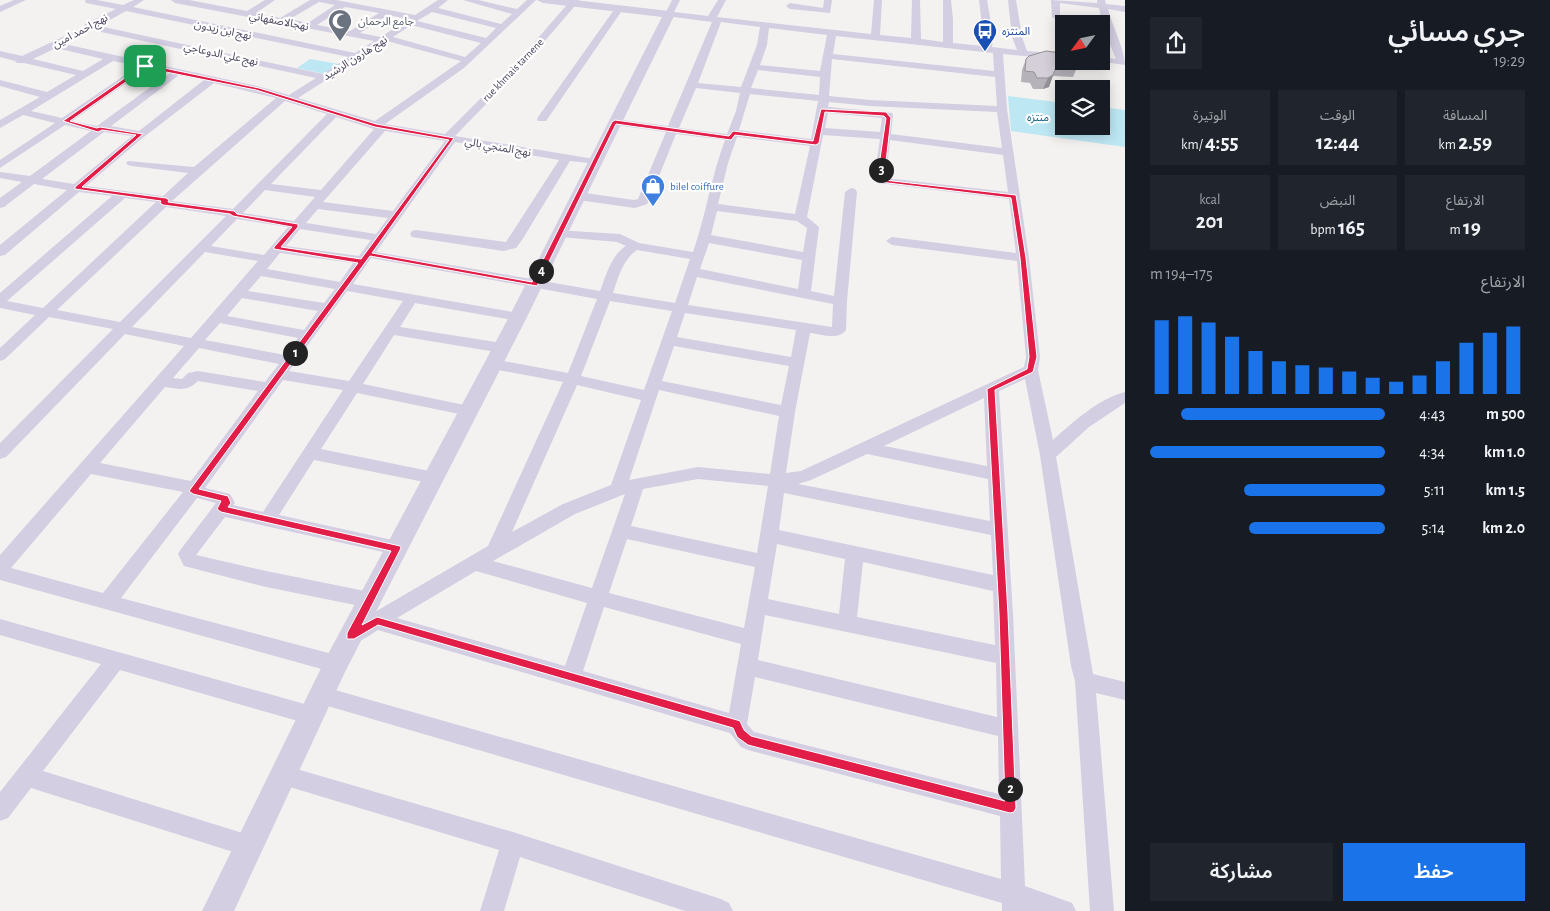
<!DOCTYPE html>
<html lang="ar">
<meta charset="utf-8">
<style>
body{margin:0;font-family:"Alegreya Sans","Noto Sans Arabic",sans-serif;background:#20242c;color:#f1f3f6;direction:rtl;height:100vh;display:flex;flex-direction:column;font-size:19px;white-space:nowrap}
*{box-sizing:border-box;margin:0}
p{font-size:16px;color:#9ea1a6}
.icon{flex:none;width:28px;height:28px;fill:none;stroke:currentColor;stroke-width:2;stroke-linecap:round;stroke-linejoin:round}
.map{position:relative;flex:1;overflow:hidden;direction:ltr}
.panel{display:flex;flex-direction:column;background:#171b24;width:425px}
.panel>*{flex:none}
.needle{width:32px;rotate:237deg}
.fabs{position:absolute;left:1055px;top:15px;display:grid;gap:10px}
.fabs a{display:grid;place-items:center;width:55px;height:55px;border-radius:0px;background:#171b24;box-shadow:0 2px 12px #0003;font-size:25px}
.pin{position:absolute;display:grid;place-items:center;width:42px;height:42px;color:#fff;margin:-21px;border-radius:10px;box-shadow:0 2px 8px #0006}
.km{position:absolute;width:25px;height:25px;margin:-12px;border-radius:50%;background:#222;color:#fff;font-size:14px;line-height:25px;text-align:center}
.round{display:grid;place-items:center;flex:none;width:52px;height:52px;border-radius:0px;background:#20242c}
.overview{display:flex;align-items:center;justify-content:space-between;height:85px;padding:0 25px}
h1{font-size:28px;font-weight:600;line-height:38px}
.stats{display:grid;grid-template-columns:repeat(3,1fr);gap:8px;height:85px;padding:5px 25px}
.stats div{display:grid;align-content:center;border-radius:0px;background:#20242c;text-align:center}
.stats b{font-size:21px;font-weight:600}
.stats small{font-size:14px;font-weight:400}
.stats p{font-size:14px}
.chart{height:140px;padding:10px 25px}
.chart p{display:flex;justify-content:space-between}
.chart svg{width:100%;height:90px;margin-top:5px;stroke:#1a73e8;stroke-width:6}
.button{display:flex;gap:10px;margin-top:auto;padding:10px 25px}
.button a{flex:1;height:58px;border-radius:0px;background:#1a73e8;color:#fff;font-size:20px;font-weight:600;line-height:58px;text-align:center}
.button a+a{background:#20242c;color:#f1f3f6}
ul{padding:0 25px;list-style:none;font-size:16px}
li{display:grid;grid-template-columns:80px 60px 1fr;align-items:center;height:38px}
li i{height:12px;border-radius:6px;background:#1a73e8}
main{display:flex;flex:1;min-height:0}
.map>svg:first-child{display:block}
</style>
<main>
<section class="panel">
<div class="overview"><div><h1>جري مسائي</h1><p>19:29</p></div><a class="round"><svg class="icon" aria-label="share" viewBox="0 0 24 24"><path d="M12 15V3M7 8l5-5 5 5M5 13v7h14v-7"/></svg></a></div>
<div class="stats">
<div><p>المسافة</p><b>2.59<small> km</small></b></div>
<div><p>الوقت</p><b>12:44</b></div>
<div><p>الوتيرة</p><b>4:55<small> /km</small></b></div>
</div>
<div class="stats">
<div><p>الارتفاع</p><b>19<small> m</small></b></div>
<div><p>النبض</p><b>165<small> bpm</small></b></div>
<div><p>kcal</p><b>201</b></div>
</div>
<div class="chart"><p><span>الارتفاع</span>175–194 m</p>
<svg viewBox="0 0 160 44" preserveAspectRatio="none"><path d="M5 44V8M15 44V6M25 44V9M35 44V16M45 44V23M55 44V28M65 44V30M75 44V31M85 44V33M95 44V36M105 44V38M115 44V35M125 44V28M135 44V19M145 44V14M155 44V11"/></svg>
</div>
<ul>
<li><b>500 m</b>4:43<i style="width:87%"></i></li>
<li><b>1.0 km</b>4:34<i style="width:100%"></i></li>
<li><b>1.5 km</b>5:11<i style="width:60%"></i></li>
<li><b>2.0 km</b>5:14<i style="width:58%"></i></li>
</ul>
<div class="button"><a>حفظ</a><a>مشاركة</a></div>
</section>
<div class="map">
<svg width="1125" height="911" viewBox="0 0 1125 911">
<rect width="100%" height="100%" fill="#f3f2f0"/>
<g fill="#bce7f3">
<path d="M310 59 339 64 325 74 297 68Z"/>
<path d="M1008 96 1064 103V126H1101V107L1125 110V147L1011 131Z"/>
</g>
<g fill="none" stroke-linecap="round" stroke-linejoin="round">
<g fill="#d3cee1" fill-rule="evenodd">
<path d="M14 0H26L0 12V6Z"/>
<path d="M85 0H97L123 5 134 0H144L133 7 355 53 374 41 175 3 171 0H189L247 11 265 0H275L256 13 280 18 310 0H336L415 15 438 0H448L438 8 501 24 512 14 463 0H478L517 9 527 0H536L464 68 385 124 445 134 519 60 571 0H580L525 64 455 136 594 159 598 160 600 162 598 164 570 161 522 240 516 248 503 251 412 237 410 234 412 231 416 230 506 242 559 160 455 142 376 252 600 291C606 276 611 255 626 246L617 242 560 237 556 236 554 233 556 230 620 234 639 243 693 252C706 215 711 177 725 140L676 134 649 201 647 204 635 208 578 200 572 196 578 192 634 200 638 199 666 132 615 125 610 122 615 119 668 126 712 22 666 16 665 14 672 0H680L674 12 708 16 718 0H726L717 17 871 34 874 0H882L880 35 911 38 912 0H920L921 39 943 42V0H951L953 19V43L983 46V34L979 0H987L993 34 992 47 1017 50 1012 37 1008 0H1016L1022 37 1027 51 1064 54V60L1003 54 1007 109 1029 258 1040 357 1038 370 1053 440C1073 422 1098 399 1125 392V403L1089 427 1056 457 1093 674 1125 682V700L1096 693 1114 911H1090L1075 681 1071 666 1040 455 1025 379 999 391 1013 614 1025 886 1072 903 1076 911H1002V903L314 702 311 695 314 688 321 686 1001 879 1000 816 748 750 741 747 730 733 378 630C368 636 357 646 344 642L341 636 344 630 488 546 563 382 493 369 488 367 486 364 488 361 493 359 568 373 597 299 371 258 353 284 518 313 523 314 525 317 523 320 518 321 415 303 400 327 502 343 507 345 509 348 507 351 502 353 394 335 363 384 469 406 474 407 477 411 474 415 469 416 357 393 321 449 434 472 440 474 442 478 440 482 434 484 314 460 279 515 397 541 403 543 406 548 403 553 397 555 225 517 196 555 266 571 370 592 377 594 379 600 377 606 370 608 266 587 184 566 178 554 181 549 216 503 197 498 121 598 336 655 343 658 346 664 343 670 336 673 0 580V555L184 346 125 334 6 457 0 459V443L113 329 49 317 5 359 0 361V348L35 315 0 308V293L112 196 79 192 5 255 0 256V245L67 190 34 184 4 207 0 208V198L22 182 0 178V172L30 176 91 131 65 125 0 168V160L55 123 23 115 0 128V120L40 97 0 86V80L47 92 76 75 24 63H17L15 61 0 57V51L22 56 84 27 85 24 116 9 86 3ZM319 2 335 5 308 23 290 19ZM345 7 379 13 350 31 317 25ZM126 11 349 57 323 74 99 26ZM432 12 496 28 486 38 417 21ZM388 15 408 19 381 37 360 33ZM721 22 760 27 757 45 741 87 698 83ZM411 25 481 43 465 57 393 37ZM769 28 827 35 820 71 760 65 767 45ZM92 30 316 78 289 95 257 86 64 44ZM836 36 993 53 994 71 833 54ZM387 41 461 61 375 121 298 98ZM56 48 103 59 83 71 33 59ZM832 59 995 77 997 106 870 100 829 96ZM113 61 138 66 62 118 31 111ZM148 68 170 73 97 126 72 121ZM758 70 820 77 819 95 751 88ZM179 75 204 80 139 131 111 126ZM214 83 276 98 194 167 128 161 126 163 128 165 132 166 188 173 163 196 86 186 140 140ZM696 88 740 93 736 111 727 134 679 128ZM750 94 818 101 811 139 739 130ZM285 101 327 114 233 209 172 201ZM829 102 870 106 997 112 1002 148 891 134 893 115 892 113 828 107ZM828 113 882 118 880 132 825 128ZM336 117 374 129 321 190 271 184ZM385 131 445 141 393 211 323 202ZM104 132 132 136 74 184 42 179ZM823 135 880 139 874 179 878 183 1009 199 1016 253 892 237 886 241 892 245 1017 261 1026 357 1024 367 801 471 786 473 795 412 810 333C821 334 838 341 846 330L847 301 857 192 855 189 851 188 845 192 834 296 811 291 819 227 807 217ZM737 137 810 146 795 214 718 204 728 163ZM890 140 1003 155 1008 192 886 178ZM265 190 315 197 294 221 243 213ZM125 198 156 202 43 308 7 301ZM166 207 226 216 120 322 57 310ZM318 209 388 218 376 234 306 223ZM717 211 797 221 807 228 803 252 711 235ZM237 219 288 227 264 255 211 246ZM300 229 371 240 359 256 286 246ZM709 243 802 260 798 289 700 269ZM637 250 690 259 675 303 613 293C618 278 623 259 637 250ZM205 252 258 261 191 338 132 327ZM280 253 353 263 340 282 267 269ZM261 276 335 289 324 303 248 291ZM697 277 833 304 832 327 688 305ZM347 291 403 301 349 381 289 371ZM242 298 318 311 304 330 227 316ZM610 301 672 311 644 390 581 376ZM685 313 796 330 791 357 677 337ZM220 323 298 338 285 355 205 340ZM674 346 789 366 781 405 662 381ZM199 348 279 364 265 382 198 371 188 373 182 379 173 378ZM283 380 343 390 263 512 233 505 235 503 230 494 205 488ZM198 381 258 391 191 481 100 463 165 387C180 389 187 392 198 381ZM577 385 641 400 611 485 563 504 512 532ZM659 390 779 416 770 474 698 467 629 480ZM984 398 987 466 884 446ZM867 454 988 479 990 521 798 484 811 480ZM91 474 183 492 103 593 11 568ZM698 479 768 486 757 553 631 526 643 489ZM784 493 991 535 993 575 779 530ZM625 494 592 588 493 561 575 514ZM627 539 755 567 744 628 609 593ZM777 544 845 559 839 614 768 599ZM863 562 993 591 995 645 857 617ZM476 571 587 603 565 666 397 618ZM604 607 741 644 729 713 583 671ZM765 615 996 663 997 717 758 660ZM755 677 998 736 999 794 754 732 747 724Z"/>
<path d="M824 0H832L830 13 790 9 786 6 790 3 823 8Z"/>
<path d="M1051 0 1097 3V0H1105L1106 4 1125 6V12L1108 9C1112 25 1125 50 1125 65L1097 61H1101V57L1116 59 1104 30 1099 8 1060 3V16L1074 24H1064L1052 17Z"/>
<path d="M619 6 623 9 546 121H538L537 119 538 117 616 7Z"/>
<path d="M0 619 319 708 322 715 319 722 312 725 120 670 43 771 249 835 257 838 260 846 257 854 249 857 31 788 8 818 0 821V792L101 664 0 635Z"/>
<path d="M283 765 513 832 721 899 729 903 733 911H685L520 857 504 911H480L499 850 283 785 275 782 272 775 275 768Z"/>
</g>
<path fill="#d3cee1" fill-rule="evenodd" d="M537 0H574L669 11 675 14 527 317 345 672 234 911H202L327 656 509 317 662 17 543 3Z"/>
</g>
<path fill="#b6b2ba" d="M1026 59 1078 65 1073 77 1053 76 1049 87 1043 89H1033L1030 83 1021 82 1022 70Z"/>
<path fill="#949197" d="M1053 75 1049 87 1043 89 1048 78Z"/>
<path fill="#d4cfd8" stroke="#949197" d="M1046 51 1054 52 1064 55V61H1078V65H1057L1053 75 1048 78H1037L1034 72 1025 71 1026 59 1029 56Z"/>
<path fill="#e11d48" stroke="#fff" fill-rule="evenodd" d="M145 64 259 88 376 124 454 138 372 253 532 282 612 122 615 120 729 136 733 131 813 141 821 109 886 112 891 118 884 180 1016 195 1026 258 1037 357 1033 372 995 390 1008 614 1016 808 1014 812 1010 813 748 745 737 737 733 728 378 625 354 639H347V633L391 551 221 512 217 509 221 501 193 494 189 491 358 263 274 249V247L292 227 233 216 230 214 163 205 160 203 161 201 75 189V187L136 135 102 130 98 132 63 121ZM146 68 256 90 375 127 449 140 361 259 281 247 298 227V224L237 214 234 211 168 202 169 200 166 198 82 187 143 134 100 127 97 128 70 121ZM825 112 884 116 886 118 877 179 880 182 1011 198 1020 258 1029 357 1027 369 987 389 999 614 1005 801 751 736 744 730 740 721 737 720 377 617 362 625 401 548 400 546 228 507 231 503 228 496 199 489 370 256 537 286 616 124 731 140 735 135 816 145 819 143Z"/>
<defs>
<g id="mosque-pin" transform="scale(1.25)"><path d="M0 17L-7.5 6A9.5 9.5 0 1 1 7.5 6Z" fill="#6b7280" stroke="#fff"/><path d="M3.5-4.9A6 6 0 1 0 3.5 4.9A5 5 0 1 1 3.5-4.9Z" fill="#fff"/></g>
<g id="bus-pin" transform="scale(1.25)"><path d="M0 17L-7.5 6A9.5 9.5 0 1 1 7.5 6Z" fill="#1a4fb4" stroke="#fff"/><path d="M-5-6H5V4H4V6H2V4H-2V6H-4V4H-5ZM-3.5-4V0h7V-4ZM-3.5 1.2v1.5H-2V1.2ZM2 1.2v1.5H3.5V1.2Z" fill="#fff"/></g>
<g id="shop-pin" transform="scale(1.25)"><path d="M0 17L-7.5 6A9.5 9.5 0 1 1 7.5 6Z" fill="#3f7fe0" stroke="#fff"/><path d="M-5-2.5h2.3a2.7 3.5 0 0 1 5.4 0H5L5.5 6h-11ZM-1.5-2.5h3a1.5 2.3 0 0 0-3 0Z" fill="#fff"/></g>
</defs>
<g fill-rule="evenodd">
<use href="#mosque-pin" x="340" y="21"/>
<use href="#bus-pin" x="985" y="31"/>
<use href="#shop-pin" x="653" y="186"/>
</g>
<g text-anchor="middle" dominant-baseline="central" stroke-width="4.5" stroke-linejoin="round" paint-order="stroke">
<g font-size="11" fill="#4e475f" stroke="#fff">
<text transform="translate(279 21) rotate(11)">نهجالاصفهاني</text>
<text transform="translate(223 30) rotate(12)">نهج ابن زيدون</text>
<text transform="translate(80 31) rotate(-28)">نهج احمد امين</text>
<text transform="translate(221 54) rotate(12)">نهج علي الدوعاجي</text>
<text transform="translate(355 58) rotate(-32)">نهج هارون الرشيد</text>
<text transform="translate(513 70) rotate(-46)">rue khmais tarnene</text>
<text transform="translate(498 147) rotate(10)">نهج المنجي بالي</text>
</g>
<g font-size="11" fill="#5b616d" stroke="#fff" text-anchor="start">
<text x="358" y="21">جامع الرحمان</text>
</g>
<g font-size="11" fill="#164399" stroke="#fff" text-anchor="start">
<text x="1002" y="31">المنتزه</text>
</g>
<g font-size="11" fill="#116088" stroke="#fff">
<text x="1038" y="117">منتزه</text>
</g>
<g font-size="11" fill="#366cbe" stroke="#fff" text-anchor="start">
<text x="670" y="186">bilel coiffure</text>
</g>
</g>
</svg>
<div class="fabs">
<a><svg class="needle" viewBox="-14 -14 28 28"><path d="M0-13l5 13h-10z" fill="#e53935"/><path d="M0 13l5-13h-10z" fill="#9ea1a6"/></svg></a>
<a><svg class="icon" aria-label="layers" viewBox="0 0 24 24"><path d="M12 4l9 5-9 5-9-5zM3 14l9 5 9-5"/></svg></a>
</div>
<div class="pin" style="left:145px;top:66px;background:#1e9e55"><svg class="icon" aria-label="arrive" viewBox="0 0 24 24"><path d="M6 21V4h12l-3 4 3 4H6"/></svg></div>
<b class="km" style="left:295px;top:353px">1</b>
<b class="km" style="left:1010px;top:789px">2</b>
<b class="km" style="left:881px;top:170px">3</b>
<b class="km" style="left:541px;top:271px">4</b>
</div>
</main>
